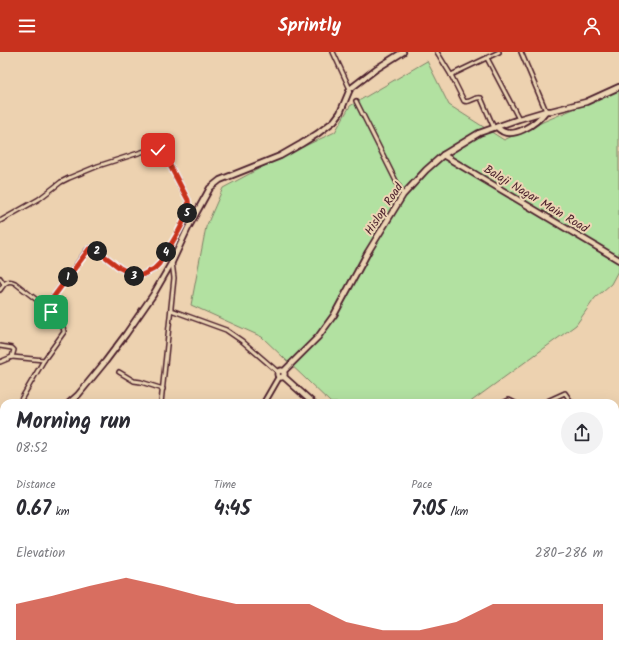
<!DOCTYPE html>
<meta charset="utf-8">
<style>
body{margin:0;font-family:Kalam,sans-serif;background:#f2f2f3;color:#2b2b33;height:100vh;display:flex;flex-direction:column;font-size:15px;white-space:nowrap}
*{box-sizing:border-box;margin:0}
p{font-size:13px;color:#7c7c81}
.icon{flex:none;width:22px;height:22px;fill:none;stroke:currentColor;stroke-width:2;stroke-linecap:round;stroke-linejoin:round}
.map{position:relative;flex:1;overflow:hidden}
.drawer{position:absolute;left:0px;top:347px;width:619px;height:256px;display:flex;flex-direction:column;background:#fff;border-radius:12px 12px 0 0;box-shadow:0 4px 16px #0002}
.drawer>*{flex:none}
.pin{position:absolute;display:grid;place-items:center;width:34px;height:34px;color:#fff;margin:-17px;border-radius:8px;box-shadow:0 2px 6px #0006}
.km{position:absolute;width:20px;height:20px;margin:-10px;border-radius:50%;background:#222;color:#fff;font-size:11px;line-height:20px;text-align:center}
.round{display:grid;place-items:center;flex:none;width:42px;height:42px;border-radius:21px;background:#f2f2f3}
.overview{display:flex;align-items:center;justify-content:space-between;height:68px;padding:0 16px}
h1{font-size:22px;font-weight:800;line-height:30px}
.stats{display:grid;grid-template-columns:repeat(3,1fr);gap:6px;height:68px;padding:4px 16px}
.stats div{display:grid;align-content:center}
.stats b{font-size:20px;font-weight:800}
.stats small{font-size:11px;font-weight:400}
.stats p{font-size:11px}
.chart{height:112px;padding:8px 16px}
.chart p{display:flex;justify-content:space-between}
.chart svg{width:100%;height:72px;margin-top:4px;fill:#c8321e;opacity:.7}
header{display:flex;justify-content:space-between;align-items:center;height:52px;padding:0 16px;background:#c8321e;color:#fff;font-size:18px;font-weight:800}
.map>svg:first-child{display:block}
</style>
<header><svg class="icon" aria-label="menu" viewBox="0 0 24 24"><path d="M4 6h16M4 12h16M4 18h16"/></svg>Sprintly<svg class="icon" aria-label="person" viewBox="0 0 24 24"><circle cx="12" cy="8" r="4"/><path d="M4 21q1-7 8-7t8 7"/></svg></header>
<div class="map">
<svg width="619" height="603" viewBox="0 0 619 603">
<rect width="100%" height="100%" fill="#edd2b0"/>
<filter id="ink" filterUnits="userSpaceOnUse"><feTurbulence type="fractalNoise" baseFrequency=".025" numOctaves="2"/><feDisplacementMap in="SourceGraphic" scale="8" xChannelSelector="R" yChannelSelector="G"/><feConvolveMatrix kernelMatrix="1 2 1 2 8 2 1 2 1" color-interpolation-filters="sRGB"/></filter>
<g filter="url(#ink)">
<path fill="#b2e1a1" stroke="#7e8066" d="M427 9 449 53 504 88 545 69 619 38V217L611 232 595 246 576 273 469 351H331L262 285 191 253 206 175 223 136 281 105 335 80 350 54Z"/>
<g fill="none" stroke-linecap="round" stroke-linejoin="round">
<g stroke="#4a1f2b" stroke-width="6">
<g id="street">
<path d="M333 0 350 37"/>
<path d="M437 0 451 23 464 49C470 52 474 44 481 46L494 76"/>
<path d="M521 0 546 59"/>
<path d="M487 6 519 67"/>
<path d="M451 23 499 0"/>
<path d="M356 49 403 143"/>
<path d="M0 169 39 147 61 130 69 126 98 114 148 98H157L164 102 188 148C192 164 167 198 159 212L154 217 138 225 120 216 94 196H91L87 198 46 255"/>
<path d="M0 226 4 232"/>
<path d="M0 238C4 232 7 227 15 231L51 259 54 267 63 275 64 280 44 308 19 351"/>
<path d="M171 258 226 278 242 289 278 320"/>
<path d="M0 294 12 296 14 298 12 305 0 310"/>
<path d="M12 305 44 308"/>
<path d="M119 320 134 329 141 330 163 337"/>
<path d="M161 351 174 226 172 210"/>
<path d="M503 351 509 348 515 351"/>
<path d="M543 351 565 341 572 351"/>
<path d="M0 382 4 376"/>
<path d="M615 431 619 427"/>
<path d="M615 459 619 454"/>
<path d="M615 557H619"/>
<path d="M615 563 619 572"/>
<path d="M615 587 619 585"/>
<path d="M614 599 615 603"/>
<path d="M53 603 58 599"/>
<path d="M139 603V599"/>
<path d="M397 603 428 599"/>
</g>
</g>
<g stroke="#4a1f2b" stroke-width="8">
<g id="secondary">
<path d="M497 75C511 91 537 71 546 59"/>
<path d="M443 103 619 208"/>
<circle cx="281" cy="322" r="3.5"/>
<path d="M283 320 318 285 334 263 368 200 403 143 426 118 443 103 479 81 519 67 546 59H551L586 50 619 35"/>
<path d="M283 324 313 351"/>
<path d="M69 351 78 343 105 310 126 282 153 243 172 210 188 176 210 136 220 128 280 104 301 92 317 82 334 69 340 61 350 37 376 17 403 0"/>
<path d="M264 351 279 325"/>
<path d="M0 400 4 397"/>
<path d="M0 408 4 409"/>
<path d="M461 599 463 603"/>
</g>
</g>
<use href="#street" stroke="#ecd5b4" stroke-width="3"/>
<use href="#secondary" stroke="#ecd5b4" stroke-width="4.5"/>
</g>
</g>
<g fill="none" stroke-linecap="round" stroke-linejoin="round" filter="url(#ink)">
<g stroke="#fff" stroke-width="8">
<path id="route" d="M51 260 46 255 89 197 94 196 120 216 138 225 154 217 159 212C167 198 192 163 188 148L164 102 158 98"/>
</g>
<use href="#route" stroke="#c8321e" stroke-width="5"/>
</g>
<g text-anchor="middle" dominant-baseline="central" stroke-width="4" stroke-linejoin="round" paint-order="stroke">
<g font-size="12" fill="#4a1f2b" stroke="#ecd5b4">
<text transform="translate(536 147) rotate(31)">Balaji Nagar Main Road</text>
<text transform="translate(384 157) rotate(-57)">Hislop Road</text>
</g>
</g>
</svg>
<div class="pin" style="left:51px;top:260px;background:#1e9e55"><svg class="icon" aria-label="arrive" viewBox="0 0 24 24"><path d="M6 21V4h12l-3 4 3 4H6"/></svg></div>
<div class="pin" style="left:158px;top:98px;background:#d93025"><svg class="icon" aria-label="check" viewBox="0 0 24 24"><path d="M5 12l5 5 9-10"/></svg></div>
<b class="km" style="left:68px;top:225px">1</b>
<b class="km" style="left:97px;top:199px">2</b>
<b class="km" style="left:134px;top:224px">3</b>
<b class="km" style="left:166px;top:200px">4</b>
<b class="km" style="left:187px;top:161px">5</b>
<section class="drawer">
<div class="overview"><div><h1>Morning run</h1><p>08:52</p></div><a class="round"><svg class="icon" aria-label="share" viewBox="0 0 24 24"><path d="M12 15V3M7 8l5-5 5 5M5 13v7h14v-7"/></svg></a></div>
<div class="stats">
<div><p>Distance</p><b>0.67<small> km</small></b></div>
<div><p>Time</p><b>4:45</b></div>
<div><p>Pace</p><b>7:05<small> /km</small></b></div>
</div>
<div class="chart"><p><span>Elevation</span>280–286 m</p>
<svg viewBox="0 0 160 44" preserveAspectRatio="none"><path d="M0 44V22L10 17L20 11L30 6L40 11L50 17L60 22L70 22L80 22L90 33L100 38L110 38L120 33L130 22L140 22L150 22L160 22V44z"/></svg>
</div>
</section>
</div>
